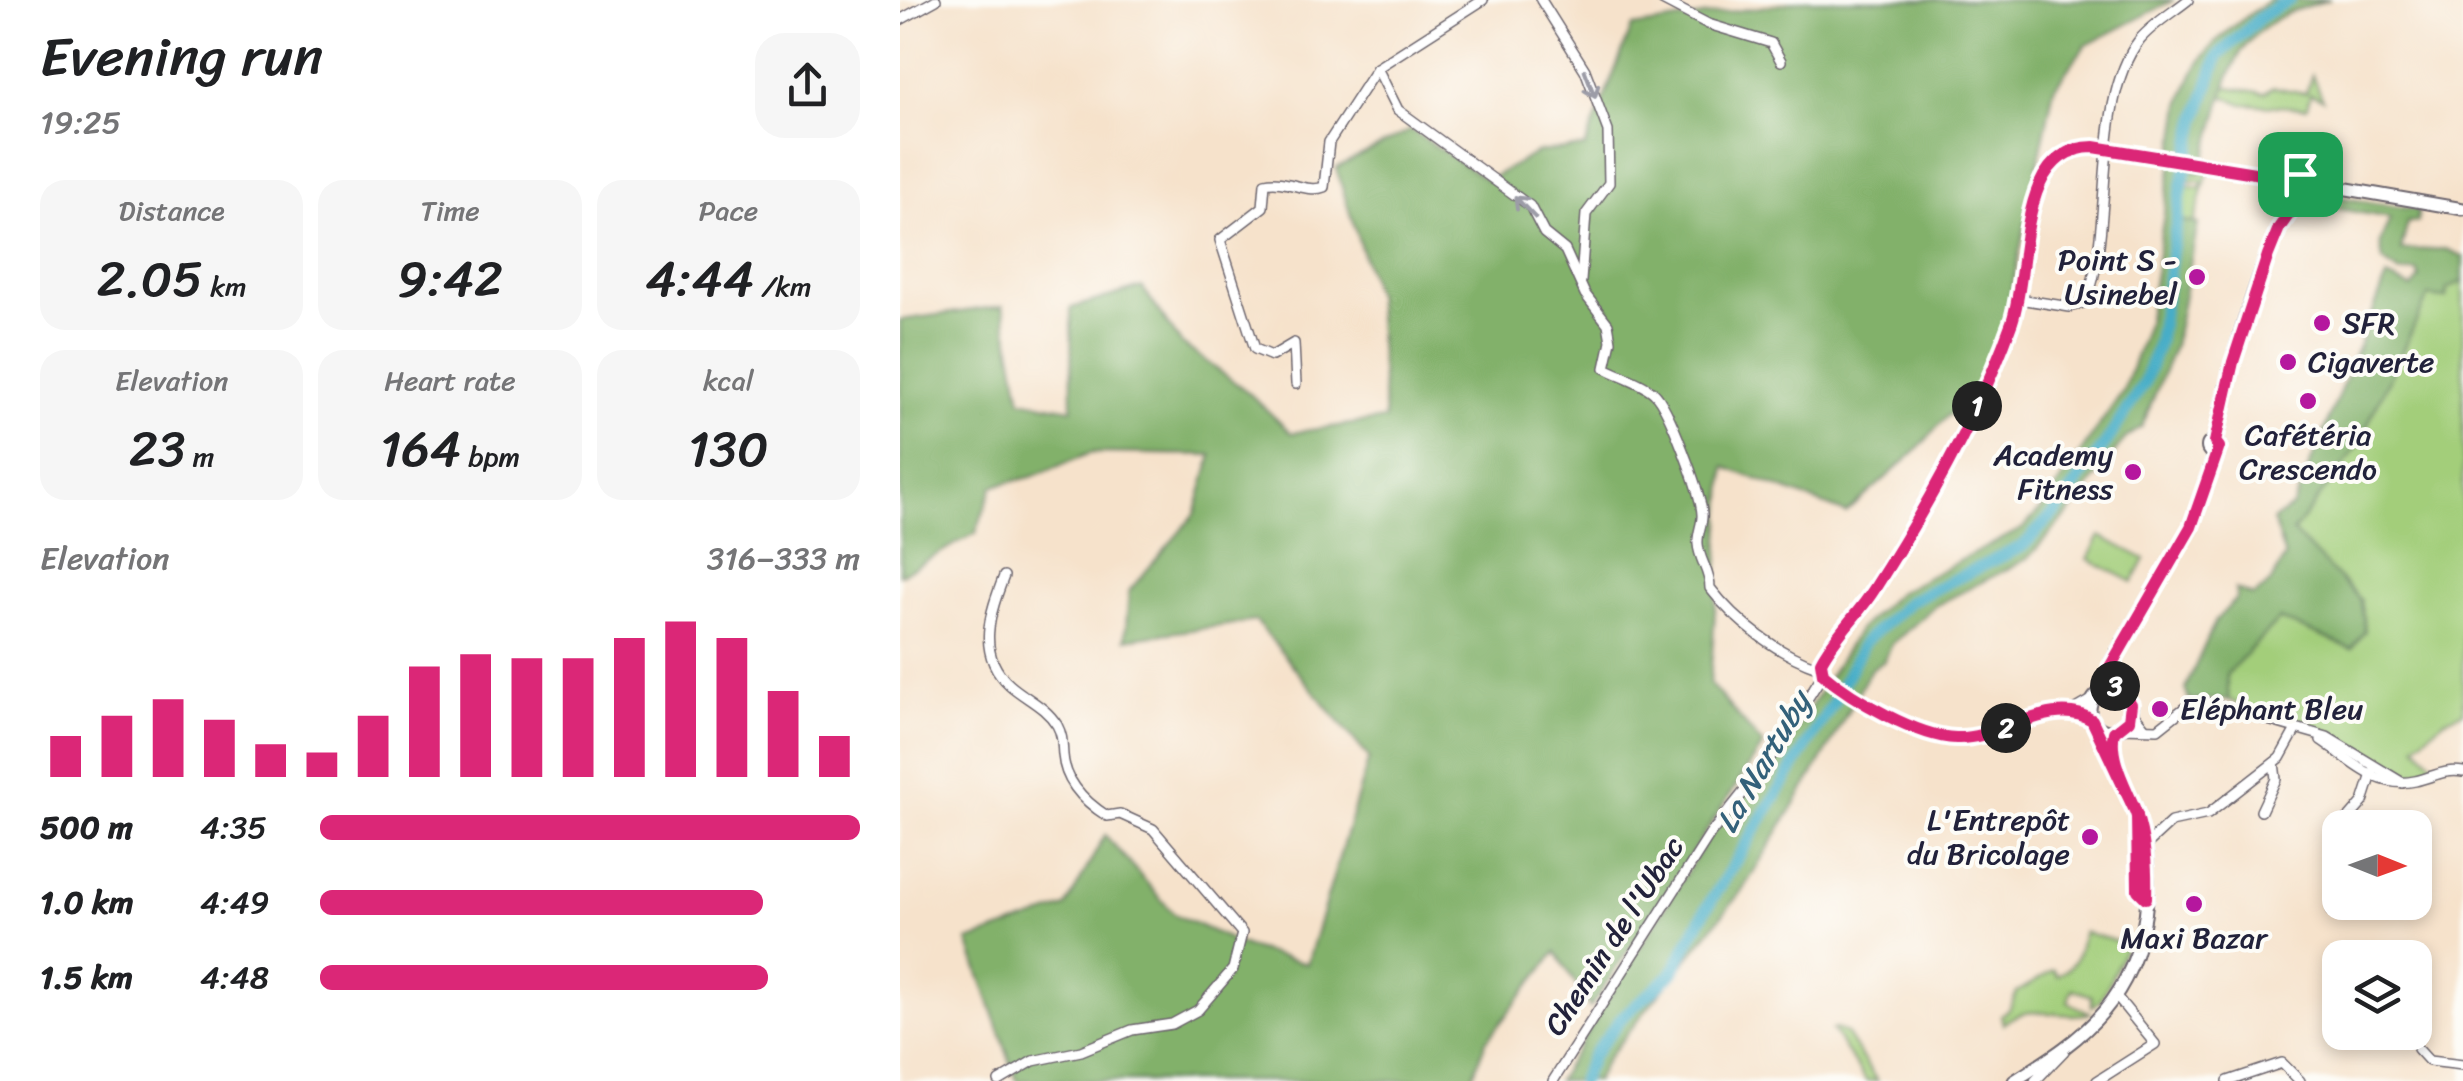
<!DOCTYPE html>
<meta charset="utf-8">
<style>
body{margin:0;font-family:Sriracha,sans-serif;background:#f6f6f6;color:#202124;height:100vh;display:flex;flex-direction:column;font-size:38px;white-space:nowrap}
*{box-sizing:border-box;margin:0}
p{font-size:32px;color:#757577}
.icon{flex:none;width:55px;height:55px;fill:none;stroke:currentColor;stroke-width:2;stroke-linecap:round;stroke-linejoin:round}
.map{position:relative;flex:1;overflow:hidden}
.side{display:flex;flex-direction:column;background:#fff;width:900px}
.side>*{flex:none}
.needle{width:65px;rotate:91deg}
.fabs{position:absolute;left:1422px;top:810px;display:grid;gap:20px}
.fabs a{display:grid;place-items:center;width:110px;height:110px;border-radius:20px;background:#fff;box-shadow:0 5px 15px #0003;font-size:50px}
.pin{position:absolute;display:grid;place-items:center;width:85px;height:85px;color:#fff;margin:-42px;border-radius:20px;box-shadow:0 5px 15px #0006}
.km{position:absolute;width:50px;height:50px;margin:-25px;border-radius:50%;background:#222;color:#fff;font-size:28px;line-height:50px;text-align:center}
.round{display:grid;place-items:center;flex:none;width:105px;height:105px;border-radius:30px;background:#f6f6f6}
.headline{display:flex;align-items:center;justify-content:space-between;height:170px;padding:0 40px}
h1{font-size:55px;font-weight:600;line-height:75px}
.figures{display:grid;grid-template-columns:repeat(3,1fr);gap:15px;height:170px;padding:10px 40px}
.figures div{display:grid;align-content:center;border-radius:25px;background:#f6f6f6;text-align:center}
.figures b{font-size:50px;font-weight:600}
.figures small{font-size:28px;font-weight:400}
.figures p{font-size:28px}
.chart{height:280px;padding:20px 40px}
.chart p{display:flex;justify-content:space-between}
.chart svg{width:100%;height:180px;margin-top:10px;stroke:#db2777;stroke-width:6}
ul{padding:0 40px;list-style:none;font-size:32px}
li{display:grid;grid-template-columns:160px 120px 1fr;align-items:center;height:75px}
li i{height:25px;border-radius:12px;background:#db2777}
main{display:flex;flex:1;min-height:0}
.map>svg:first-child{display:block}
</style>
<main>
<section class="side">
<div class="headline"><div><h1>Evening run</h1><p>19:25</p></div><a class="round"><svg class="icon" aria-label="share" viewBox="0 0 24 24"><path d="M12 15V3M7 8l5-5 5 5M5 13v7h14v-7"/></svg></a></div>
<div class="figures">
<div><p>Distance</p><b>2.05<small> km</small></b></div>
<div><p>Time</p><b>9:42</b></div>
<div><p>Pace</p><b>4:44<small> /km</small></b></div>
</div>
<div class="figures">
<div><p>Elevation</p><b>23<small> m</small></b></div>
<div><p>Heart rate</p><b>164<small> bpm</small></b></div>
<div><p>kcal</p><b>130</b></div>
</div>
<div class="chart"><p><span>Elevation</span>316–333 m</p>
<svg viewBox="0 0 160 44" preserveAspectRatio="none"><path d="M5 44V34M15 44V29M25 44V25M35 44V30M45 44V36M55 44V38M65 44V29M75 44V17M85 44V14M95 44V15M105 44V15M115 44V10M125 44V6M135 44V10M145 44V23M155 44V34"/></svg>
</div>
<ul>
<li><b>500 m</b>4:35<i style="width:100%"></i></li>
<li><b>1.0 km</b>4:49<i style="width:82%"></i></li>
<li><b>1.5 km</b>4:48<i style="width:83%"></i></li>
</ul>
</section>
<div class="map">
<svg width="1563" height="1081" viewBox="0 0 1563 1081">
<rect width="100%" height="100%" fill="#fdfcf7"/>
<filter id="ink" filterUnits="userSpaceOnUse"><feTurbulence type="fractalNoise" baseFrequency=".01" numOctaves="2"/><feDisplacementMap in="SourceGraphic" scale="20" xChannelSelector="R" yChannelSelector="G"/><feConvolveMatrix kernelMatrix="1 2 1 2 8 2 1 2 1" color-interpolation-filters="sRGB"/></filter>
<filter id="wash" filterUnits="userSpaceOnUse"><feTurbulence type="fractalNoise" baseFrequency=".0048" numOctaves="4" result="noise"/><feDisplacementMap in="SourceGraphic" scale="40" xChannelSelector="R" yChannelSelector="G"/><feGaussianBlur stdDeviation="2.25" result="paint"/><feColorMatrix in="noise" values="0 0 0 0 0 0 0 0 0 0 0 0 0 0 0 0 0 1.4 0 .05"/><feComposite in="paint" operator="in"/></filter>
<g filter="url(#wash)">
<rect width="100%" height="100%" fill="#f6e2cb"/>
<g fill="#a3ce7a" stroke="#62785a" stroke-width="2.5">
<path d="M1412 75 1423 99 1410 94 1407 108 1343 104 1320 95 1322 86 1365 93 1373 87 1406 93Z"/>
<path d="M1308 172 1294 223 1279 220 1285 186 1301 188 1302 181H1286L1289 173Z"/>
<path d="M1563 281V712L1544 720 1516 745 1537 767 1504 776 1488 773 1447 742 1329 700 1326 675 1379 619 1451 648 1461 600 1392 532 1457 447 1528 295Z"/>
<path d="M1200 536 1245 559 1233 582 1188 559Z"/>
<path d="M1183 932 1227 944 1201 1000 1192 1007V996L1172 989 1168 1002 1190 1013C1157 1021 1132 1000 1103 1024L1101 1015 1109 1010 1117 992 1154 970 1158 976C1179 963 1178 954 1183 932Z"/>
<path d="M936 1029 946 1033 977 1081H966L932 1030Z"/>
</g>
<g fill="#82b16a" stroke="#526a52" stroke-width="2.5">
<path d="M905 0H1274L1185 46 1154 88 1101 341 1065 417 1049 414 1016 451 946 513 825 467 810 684 863 745 690 1008 656 952 586 1041 571 1081H117L68 941 166 907 205 835 274 914 347 947 407 964 469 758 356 621 225 639 229 591 295 514 312 455 191 453 131 477 93 486 76 533 0 575V320L103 306 121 400 172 409 171 308 242 287 281 343 348 392 391 433 485 419 475 294 436 168 511 130 587 180 638 152 685 147 732 27Z"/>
<path d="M1369 0H1430C1317 25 1333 86 1300 172L1289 173 1280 220 1298 224 1274 346 1242 427 1225 439 1170 512 1127 559 1035 606 992 644 983 662 971 669 924 756 844 888 706 1060 696 1081H657L811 833 877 761 958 630 997 593 1123 528 1142 508 1223 391 1247 324 1281 104C1299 47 1323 34 1369 0Z"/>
<path d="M1429 191 1438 197 1518 210V222H1508L1501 250 1546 249 1563 256V281L1547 289 1546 298 1528 296 1457 447 1393 532 1461 600 1465 631 1452 649 1379 619 1326 675 1329 700H1289L1285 689 1316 620 1337 598 1335 589 1353 596 1370 583 1385 557 1373 520 1393 506 1487 277 1512 288 1520 278 1517 271 1500 273 1483 261 1480 243 1490 218 1421 206 1399 216 1397 209Z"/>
</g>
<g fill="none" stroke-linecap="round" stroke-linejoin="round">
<path stroke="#47adc7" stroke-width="12" d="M681 1081 692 1056 723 1016 772 974 806 909 933 703 964 642 1010 601 1123 546 1157 510 1206 443 1244 383 1258 343 1282 186 1297 120 1318 56 1364 14 1390 0"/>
</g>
</g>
<g filter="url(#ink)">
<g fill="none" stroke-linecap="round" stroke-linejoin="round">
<g stroke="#6c656d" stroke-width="12">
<g id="minor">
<path d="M583 0 477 68 498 110 630 206 644 233 665 250 685 294 708 324 711 341 705 368C720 376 742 382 754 393 768 405 801 493 802 514 803 523 797 533 798 544 799 560 810 571 810 588 837 623 878 654 920 668"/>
<path d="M641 0 685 70 708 131 709 183 686 214 681 281"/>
<path d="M762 0 808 24 871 43 881 61"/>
<path d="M0 20 36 0"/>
<path d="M1119 299 1170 307 1186 302C1215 229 1191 102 1240 39 1253 24 1273 12 1288 0"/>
<path d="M396 384 394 343 372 356 355 349 320 240 363 207 365 183C386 178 407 194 424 187L429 142 477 68"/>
<path d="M1173 711 1192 700"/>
<path d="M1232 712 1245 728"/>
<path d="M1192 720C1151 695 1101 740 1056 738 1018 737 952 699 923 674L921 661C935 635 958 614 975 588 1028 505 1078 415 1112 323 1132 266 1114 148 1194 147L1367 175 1384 173"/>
<path d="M1221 728 1258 729 1287 706 1309 703 1427 737 1503 783"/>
<path d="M1421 740C1450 759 1477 790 1515 781 1533 777 1544 769 1563 772"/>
<path d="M1361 811 1376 779 1374 763"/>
<path d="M1245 846 1271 822 1308 814 1380 758 1396 729"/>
<path d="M1440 854 1436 833 1463 802 1473 771"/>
<path d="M1431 911 1440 891"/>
<path d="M1518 1049 1529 1061 1563 1065"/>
<path d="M99 1081 133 1061 181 1051 232 1030 272 1024 298 1010 333 969 342 933 253 829 220 814 207 816C185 802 165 783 163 755 162 744 163 736 157 725 145 706 126 699 110 685 75 654 90 613 104 576"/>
<path d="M653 1081 811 833 866 764 923 674"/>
<path d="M1135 1081 1164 1051"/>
<path d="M1197 1081 1255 1044 1216 996"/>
<path d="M1328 1081 1382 1063 1400 1081"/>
</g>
</g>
<g stroke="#6c656d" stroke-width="15">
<g id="major">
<path d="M1430 186 1392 201 1383 198 1378 187 1382 176 1393 172 1430 186 1563 209"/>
<circle cx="1313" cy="447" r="5.5"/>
<path d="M1315 442C1321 427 1320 411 1324 396 1333 355 1370 223 1399 199"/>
<circle cx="1211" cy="710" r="21"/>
<path d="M1220 691 1210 674 1211 662 1291 527 1316 451"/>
<path d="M1114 1081C1146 1061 1179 1041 1204 1011 1249 958 1259 873 1235 809 1226 787 1204 753 1216 730"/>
</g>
</g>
<use href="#minor" stroke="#fff" stroke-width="9"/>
<use href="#major" stroke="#fff" stroke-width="11"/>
</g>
<defs><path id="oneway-shaft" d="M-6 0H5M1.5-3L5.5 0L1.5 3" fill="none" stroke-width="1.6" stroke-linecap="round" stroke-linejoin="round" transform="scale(2.5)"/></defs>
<g stroke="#9c9ca7">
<use href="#oneway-shaft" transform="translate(690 84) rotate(69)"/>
<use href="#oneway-shaft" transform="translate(625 207) rotate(-134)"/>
</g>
</g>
<g fill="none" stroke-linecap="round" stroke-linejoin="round" filter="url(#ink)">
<g stroke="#fff" stroke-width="20">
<path id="route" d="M1400 174 1367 175 1194 147C1115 147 1131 266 1112 322 1079 415 1028 505 975 588 959 614 935 635 921 662L923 674C952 699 1018 737 1056 738 1100 740 1152 695 1192 720L1237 815 1238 890 1246 898C1247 866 1245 840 1235 810 1226 787 1208 758 1214 732L1229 720 1231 704 1212 681 1210 667 1291 527 1319 447 1315 442 1333 362 1368 255 1379 228 1406 190 1400 174"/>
</g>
<use href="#route" stroke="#db2777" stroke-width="12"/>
</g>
<g fill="#b5179e" stroke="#fdfcf7" stroke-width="4">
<circle cx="1297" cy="277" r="10"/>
<circle cx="1422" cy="323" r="10"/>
<circle cx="1388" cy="362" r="10"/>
<circle cx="1408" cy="401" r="10"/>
<circle cx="1233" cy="472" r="10"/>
<circle cx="1260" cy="709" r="10"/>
<circle cx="1190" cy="837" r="10"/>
<circle cx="1294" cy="904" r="10"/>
</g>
<g text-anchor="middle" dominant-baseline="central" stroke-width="8" stroke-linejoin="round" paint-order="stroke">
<g font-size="30" fill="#22223b" stroke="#fdfcf7" text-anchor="end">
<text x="1277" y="260">Point S -<tspan x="1277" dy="34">Usinebel</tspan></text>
<text x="1442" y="323" text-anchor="start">SFR</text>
<text x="1408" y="362" text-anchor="start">Cigaverte</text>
<text x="1408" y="435" text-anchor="middle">Cafétéria<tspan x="1408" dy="34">Crescendo</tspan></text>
<text x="1213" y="455">Academy<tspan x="1213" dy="34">Fitness</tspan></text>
<text x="1280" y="709" text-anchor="start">Eléphant Bleu</text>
<text x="1170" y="820">L'Entrepôt<tspan x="1170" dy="34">du Bricolage</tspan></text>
<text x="1294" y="938" text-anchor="middle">Maxi Bazar</text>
</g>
<g font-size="30" fill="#22223b" stroke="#fdfcf7">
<text transform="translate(714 936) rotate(-57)">Chemin de l'Ubac</text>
</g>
<g font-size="32" font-style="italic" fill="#33617a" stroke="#fdfcf7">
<text transform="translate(863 762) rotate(-60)">La Nartuby</text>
</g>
</g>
</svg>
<div class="fabs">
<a><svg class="needle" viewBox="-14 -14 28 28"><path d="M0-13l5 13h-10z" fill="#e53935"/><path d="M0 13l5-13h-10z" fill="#757577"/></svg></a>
<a><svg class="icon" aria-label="layers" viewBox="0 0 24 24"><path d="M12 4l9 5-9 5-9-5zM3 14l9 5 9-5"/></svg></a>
</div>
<div class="pin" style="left:1400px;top:174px;background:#1e9e55"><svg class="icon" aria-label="arrive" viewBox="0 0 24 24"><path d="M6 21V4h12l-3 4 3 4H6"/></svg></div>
<b class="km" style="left:1077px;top:406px">1</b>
<b class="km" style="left:1106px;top:728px">2</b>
<b class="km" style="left:1215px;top:686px">3</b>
</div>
</main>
